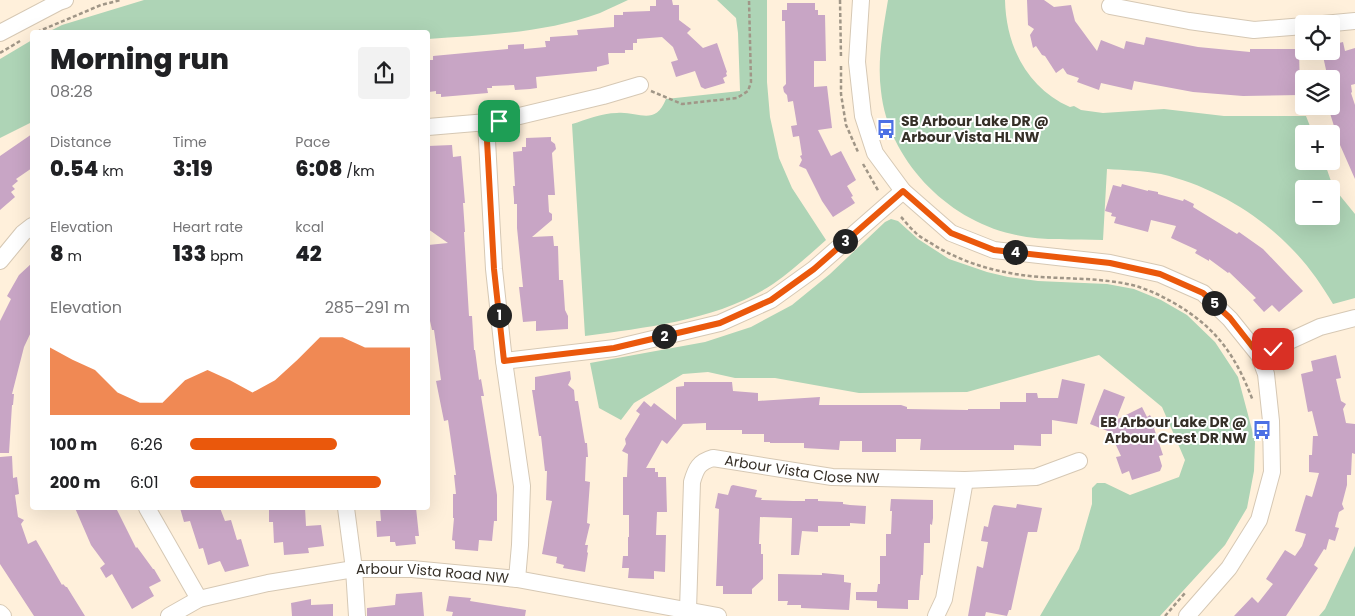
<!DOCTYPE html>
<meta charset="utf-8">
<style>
body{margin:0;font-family:Poppins,sans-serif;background:#f2f2f2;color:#202124;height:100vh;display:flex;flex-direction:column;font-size:19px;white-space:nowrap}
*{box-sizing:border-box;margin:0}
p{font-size:16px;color:#757577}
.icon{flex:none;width:28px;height:28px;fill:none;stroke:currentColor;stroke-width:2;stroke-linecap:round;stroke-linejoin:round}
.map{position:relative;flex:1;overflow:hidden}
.sheet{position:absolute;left:30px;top:30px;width:400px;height:480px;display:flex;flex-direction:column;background:#fff;border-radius:5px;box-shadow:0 5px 20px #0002}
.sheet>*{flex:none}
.buttons{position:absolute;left:1295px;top:15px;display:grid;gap:10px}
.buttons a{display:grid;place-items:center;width:45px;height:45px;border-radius:5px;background:#fff;box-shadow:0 5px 20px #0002;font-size:25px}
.pin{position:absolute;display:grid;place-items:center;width:42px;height:42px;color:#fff;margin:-21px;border-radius:10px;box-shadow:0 2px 8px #0006}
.km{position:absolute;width:25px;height:25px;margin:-12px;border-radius:50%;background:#222;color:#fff;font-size:14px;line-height:25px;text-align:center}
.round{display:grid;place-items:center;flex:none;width:52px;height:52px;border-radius:5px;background:#f2f2f2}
.headline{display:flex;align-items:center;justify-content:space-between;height:85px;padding:0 20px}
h1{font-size:28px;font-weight:800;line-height:38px}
.stats{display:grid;grid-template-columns:repeat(3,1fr);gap:8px;height:85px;padding:5px 20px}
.stats div{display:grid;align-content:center}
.stats b{font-size:21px;font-weight:800}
.stats small{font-size:14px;font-weight:400}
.stats p{font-size:14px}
.chart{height:140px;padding:10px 20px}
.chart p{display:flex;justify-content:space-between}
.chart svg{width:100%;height:90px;margin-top:5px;fill:#ea580c;opacity:.7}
ul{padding:0 20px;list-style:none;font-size:16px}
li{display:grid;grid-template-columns:80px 60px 1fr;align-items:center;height:38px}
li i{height:12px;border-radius:6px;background:#ea580c}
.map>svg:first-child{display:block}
</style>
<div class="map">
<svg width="1355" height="616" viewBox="0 0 1355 616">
<rect width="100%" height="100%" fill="#fff0db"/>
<g fill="#aed4b6" fill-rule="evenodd">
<path d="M144 0H628C619 4 609 9 600 13 545 33 485 35 428 39V32H48L62 25Z"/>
<path d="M717 0H767V82L770 117 779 158 792 188 826 240C809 255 792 271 773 284 719 320 648 327 585 336L572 124C586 120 601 113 617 113 638 111 655 127 666 99L740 91 738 33 736 18Z"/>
<path d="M888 0H1005C1006 46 1027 88 1070 107L1074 106 1081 110 1103 113 1164 109 1224 116H1306L1313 134H1304V161H1324L1333 187 1355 214V298L1333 304C1321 284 1308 265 1292 249 1258 213 1209 185 1161 174 1144 171 1124 170 1107 169L1103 240C1073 239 1041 241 1012 234 946 219 888 159 881 91 877 61 883 30 888 0ZM1304 189H1331V216H1304Z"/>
<path d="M32 40V122L0 138V59Z"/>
<path d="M891 219 898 221 918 239 949 259 987 272 1008 277 1038 281 1107 284 1134 289 1161 300 1187 315 1215 342 1238 377 1255 441 1254 471 1247 508 1225 545 1160 616H1040L1079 549 1092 504V488L1097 483H1105L1130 495 1179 477 1185 460 1162 407 1099 355 967 392 859 393 775 378H735L708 372 683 374 634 403 621 420 599 408 590 363 705 342 751 327 792 305 830 274 885 222Z"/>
<path d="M1355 546V616H1319L1325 609Z"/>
</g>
<g fill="#c8a5c5">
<path d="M656 0H672L673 5H679V20L691 29 687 33 703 48 717 43 727 72 726 73 727 76 723 78 725 83 705 89 701 87 695 71 676 77 671 62 678 60 673 47 662 37 637 39V43H633V50H625V53H608L609 64 597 67V71L536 77 537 88 530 89 515 90 514 85 492 86V88H487L488 93 441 97V94H436V91L429 92 428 60H433V56L508 49V45L524 44V49L546 47 545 41H550V37L578 35 577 30 614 27V15H623V12L650 11V6H656Z"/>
<path d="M1027 0H1044L1054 7 1071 5 1075 21 1097 51 1101 40 1124 49 1126 41 1144 45 1146 37 1198 47 1250 52V49H1299L1300 95 1243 96 1193 92 1134 81 1132 90 1101 83 1099 90 1077 82 1079 78 1067 74 1063 68 1056 73 1045 56 1042 55 1036 46 1033 48 1030 35 1034 29 1028 25Z"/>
<path d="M787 3H815V10H818V15H825L826 61H814V87L827 86 832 128 818 130 831 156 841 151 856 180 847 186 853 196 851 197 855 203 833 217 822 201 806 169 799 166 802 160 800 156 802 155 799 136 793 137 791 126 797 125 793 101 788 102 787 95 784 92 783 87 786 84 785 21H782V10H787Z"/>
<path d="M1343 42 1345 51 1355 48V84L1351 85 1352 92 1351 93 1355 105V179L1340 145 1328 107 1331 106V79H1328L1323 56H1324L1323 51H1331V45Z"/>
<path d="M32 134V168L16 179 18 181 12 186 15 189 11 192 15 197 0 210V156Z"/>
<path d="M551 137V141L555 144 556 149 552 153 555 195H548L549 212 552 214V220L532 237 553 236 554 246H558L559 280H563L565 310 568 316V329L536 331V321L523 322 519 287H523L517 228V204H514V199L513 186H515L513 152 522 151V147H526V138Z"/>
<path d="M452 145 453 157 461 156 465 203H463L465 232H464L469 316H472L474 350H475L479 380 481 379 484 396H481L497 495V521H494L492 541 479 540 478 551 455 549V541L452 540 454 518H453V494H456L454 475H456L448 420 444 421 436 381 441 380 434 330H432L430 321 428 320V245L448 243 428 229V146Z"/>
<path d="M1122 184 1148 191V190L1158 192V194L1183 201 1184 199 1194 204 1193 207 1237 234 1239 232 1263 249 1303 291 1279 312 1272 305 1264 312 1253 300 1256 298 1229 272 1228 273 1209 259V261L1195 253 1197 250 1171 238 1176 226 1151 220 1148 232 1114 223 1116 217 1111 216 1112 213 1105 211 1113 185 1121 187Z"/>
<path d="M32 263V330L24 347 12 394H14L13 405H12L9 453H0V321L11 299 7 296 19 275Z"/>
<path d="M1336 355 1341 378 1336 379 1341 401 1346 404 1343 409 1346 423 1355 424V454L1352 453 1351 475H1347V485L1342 504 1344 509 1339 512 1335 527 1339 528 1335 541 1329 539 1326 550 1324 549 1314 565 1318 568 1286 616H1234L1252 597 1258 603 1273 584 1266 579 1285 550 1295 556 1302 546 1306 534 1295 531 1306 495 1312 497 1319 473 1309 472V455H1312L1313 436H1318L1312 411 1308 412 1301 374 1313 371 1311 361Z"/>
<path d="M570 371 571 379 568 385 574 390 575 401H578L585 443H587L588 457H586L585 481 590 482 587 523 590 524 585 545H588L587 552 588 553 585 572 563 568 564 565 556 563 557 557 542 554 552 501 546 500 547 471H545L541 436H539L532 390H535V377Z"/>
<path d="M1062 379 1085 384 1077 424 1052 420V434H1041V446L1014 445V450H920L921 439H896V452H862V441H840L839 450 804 448V443H770V442H764V434H742V430H706V423L683 424 667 444 662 440 646 468H655V472H658V477H666L667 512H657L656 535H666L665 572 654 571V579L628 578 629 568H622L623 556H628V537H629V515H623V477H627L628 454 622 451 626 444 625 439 640 414 636 411 644 401 651 407 654 403 676 420V387L684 386V382H732L733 391 758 393V401L820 397 819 405H901L907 407V409L968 410V409H1000V402H1026V393H1037L1038 398H1058Z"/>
<path d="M1104 389 1125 397 1116 420 1142 407 1147 417 1150 415 1156 427 1154 428 1163 455 1159 456 1162 466 1160 471 1132 480 1129 471 1122 474 1116 457 1121 456 1110 432 1090 424Z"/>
<path d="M12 456 13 478 17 477 19 494 15 495 18 517 24 520 21 524 28 544 36 540 62 585 63 584 66 587H67L85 616H34L0 564V457Z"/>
<path d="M733 485 757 490 755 497 762 498 761 500 793 501H805V499H818V501L843 502V504L850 505 866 506 865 524 850 523V526H818V532L802 531 799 555H791L792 518 760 517 759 544H761V554H763V579L752 589V594H723V586H716L719 509 715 508 718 493 728 495 731 486Z"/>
<path d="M891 499 933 500V518L932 525 930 524V543H924L923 575H921L920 582 919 600H908V609L877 608V601L856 600V592H877L878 584H880V556H886V534H891L892 511H890Z"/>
<path d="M1017 504 1042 508 1037 532H1028L1011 610H1009L1007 616 986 612 985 616H968L977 566 983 568 988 542 981 541 984 526 988 527 992 508 994 505 1016 508Z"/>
<path d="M75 508H116L136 548 137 547 153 569H154L161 581 149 587 154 596 132 609 112 574 106 578 100 568 105 564 91 545Z"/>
<path d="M180 508H220L225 521 231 520 237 540 241 539 249 566 225 572 220 561 208 565 203 548 199 549 190 521 184 522Z"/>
<path d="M269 508H305L306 526 321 525 324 546 308 548 309 553 284 555 283 542 274 543 273 522H269Z"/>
<path d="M380 508H416L419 536H415L416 544 396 546 395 542H390V536L377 537 376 521H381Z"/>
<path d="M822 573 844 575V582L851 583 849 610 801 608V605H787L788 601H778V574L822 575Z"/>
<path d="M422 592 424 616H367V608L395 605 396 594Z"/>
<path d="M449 596 471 598 470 601 526 610 525 616H452L453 612 446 611Z"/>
<path d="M311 599V605L333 604V616H292L291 603Z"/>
</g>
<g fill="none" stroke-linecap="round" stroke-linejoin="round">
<g stroke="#d6c8b4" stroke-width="18">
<g id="minor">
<path d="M861 0 857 62 863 116 875 153 903 191 951 233 994 250 1110 263 1160 274 1203 293 1230 319 1259 355 1266 374 1271 421 1272 472 1259 520 1229 568 1187 616"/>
<path d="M1110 6 1189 21 1254 30 1304 26"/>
<path d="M1323 24 1355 21"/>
<path d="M0 33 59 2 65 0"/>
<path d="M428 127 499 121 603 96 640 85"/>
<path d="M0 261 23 233 32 226"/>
<path d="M1259 355 1320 327 1355 318"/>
<path d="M504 361 615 348 720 323 771 300 814 269 903 191"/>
<path d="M147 508 199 599"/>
<path d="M346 508 354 569 357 616"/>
<path d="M517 579 718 616"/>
<path id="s1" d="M688 610 692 482C696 468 699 462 713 458L832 477 965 480 1036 477 1079 461"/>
<path d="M0 613 3 616"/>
<path id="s2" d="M169 616 199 599 268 583 354 569H412L517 579 520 545 522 486 504 361 494 269 486 122"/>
<path d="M936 616 944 599 965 480"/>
</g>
</g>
<g stroke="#a09687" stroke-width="2.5" stroke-dasharray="4 2.5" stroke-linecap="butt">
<path d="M840 0 841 58"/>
<path d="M37 32 101 5 121 0"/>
<path d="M0 53 20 41"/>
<path d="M841 66V94L846 125 858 152"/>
<path d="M651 91 682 104 737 98 748 91 751 82 749 0"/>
<path d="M863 164 879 192"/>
<path d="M901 217C905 221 909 227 914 231 918 236 924 239 929 242 963 264 1001 274 1041 277 1072 279 1105 278 1136 286 1149 290 1162 296 1174 303 1217 328 1236 356 1253 401"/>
<path d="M1165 616 1185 593"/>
</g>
<use href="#minor" stroke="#fff" stroke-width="16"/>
</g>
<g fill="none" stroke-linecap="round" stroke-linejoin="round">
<g stroke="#fff" stroke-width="10">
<path id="route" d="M499 121 486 122 494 269 504 361 614 348 720 323 771 300 814 269 903 191 951 233 994 250 1110 263 1160 274 1203 293 1230 318 1259 355 1273 349"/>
</g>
<use href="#route" stroke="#ea580c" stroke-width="6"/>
</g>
<defs>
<g id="bus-bare" transform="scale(1.5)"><path d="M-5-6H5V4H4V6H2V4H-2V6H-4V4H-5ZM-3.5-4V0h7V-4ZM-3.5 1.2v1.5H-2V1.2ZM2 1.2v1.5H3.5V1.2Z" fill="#4d70e4" stroke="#fff" stroke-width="2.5" paint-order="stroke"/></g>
</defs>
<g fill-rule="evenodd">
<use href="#bus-bare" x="886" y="129"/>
<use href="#bus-bare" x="1262" y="430"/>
</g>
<g text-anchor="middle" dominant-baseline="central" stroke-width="4" stroke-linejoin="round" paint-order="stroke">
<g font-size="14" font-weight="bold" fill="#352f27" stroke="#fff" text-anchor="start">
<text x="901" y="121">SB Arbour Lake DR @<tspan x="901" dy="16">Arbour Vista HL NW</tspan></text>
<text x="1247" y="422" text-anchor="end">EB Arbour Lake DR @<tspan x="1247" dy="16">Arbour Crest DR NW</tspan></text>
</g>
<g font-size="14" fill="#352f27" stroke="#fff">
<text stroke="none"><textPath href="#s1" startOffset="252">Arbour Vista Close NW</textPath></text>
<text stroke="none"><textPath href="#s2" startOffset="271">Arbour Vista Road NW</textPath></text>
</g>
</g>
</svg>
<div class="buttons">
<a><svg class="icon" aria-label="locate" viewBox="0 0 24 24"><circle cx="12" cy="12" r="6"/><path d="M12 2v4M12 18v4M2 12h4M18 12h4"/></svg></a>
<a><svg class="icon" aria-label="layers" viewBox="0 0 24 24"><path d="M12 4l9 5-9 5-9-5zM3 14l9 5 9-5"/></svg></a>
<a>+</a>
<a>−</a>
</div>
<div class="pin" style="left:499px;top:121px;background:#1e9e55"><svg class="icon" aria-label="arrive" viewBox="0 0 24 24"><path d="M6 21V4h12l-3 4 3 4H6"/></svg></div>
<div class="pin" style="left:1273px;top:349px;background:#d93025"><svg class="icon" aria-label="check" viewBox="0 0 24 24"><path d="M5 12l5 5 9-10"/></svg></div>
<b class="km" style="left:499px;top:315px">1</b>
<b class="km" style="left:664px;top:336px">2</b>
<b class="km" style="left:845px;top:241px">3</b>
<b class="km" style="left:1015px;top:252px">4</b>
<b class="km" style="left:1214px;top:303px">5</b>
<section class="sheet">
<div class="headline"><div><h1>Morning run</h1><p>08:28</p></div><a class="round"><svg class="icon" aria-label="share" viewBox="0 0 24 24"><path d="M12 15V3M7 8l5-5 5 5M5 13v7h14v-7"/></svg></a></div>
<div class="stats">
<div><p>Distance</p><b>0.54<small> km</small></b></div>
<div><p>Time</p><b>3:19</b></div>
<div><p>Pace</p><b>6:08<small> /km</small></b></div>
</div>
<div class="stats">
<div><p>Elevation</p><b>8<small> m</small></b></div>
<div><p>Heart rate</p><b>133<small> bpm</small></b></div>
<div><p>kcal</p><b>42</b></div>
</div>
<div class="chart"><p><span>Elevation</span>285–291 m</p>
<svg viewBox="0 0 160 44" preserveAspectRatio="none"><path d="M0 44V11L10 17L20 22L30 33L40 38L50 38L60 27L70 22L80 27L90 33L100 27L110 17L120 6L130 6L140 11L150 11L160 11V44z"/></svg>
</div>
<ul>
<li><b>100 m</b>6:26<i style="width:67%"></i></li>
<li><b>200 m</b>6:01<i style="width:87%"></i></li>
</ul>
</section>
</div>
